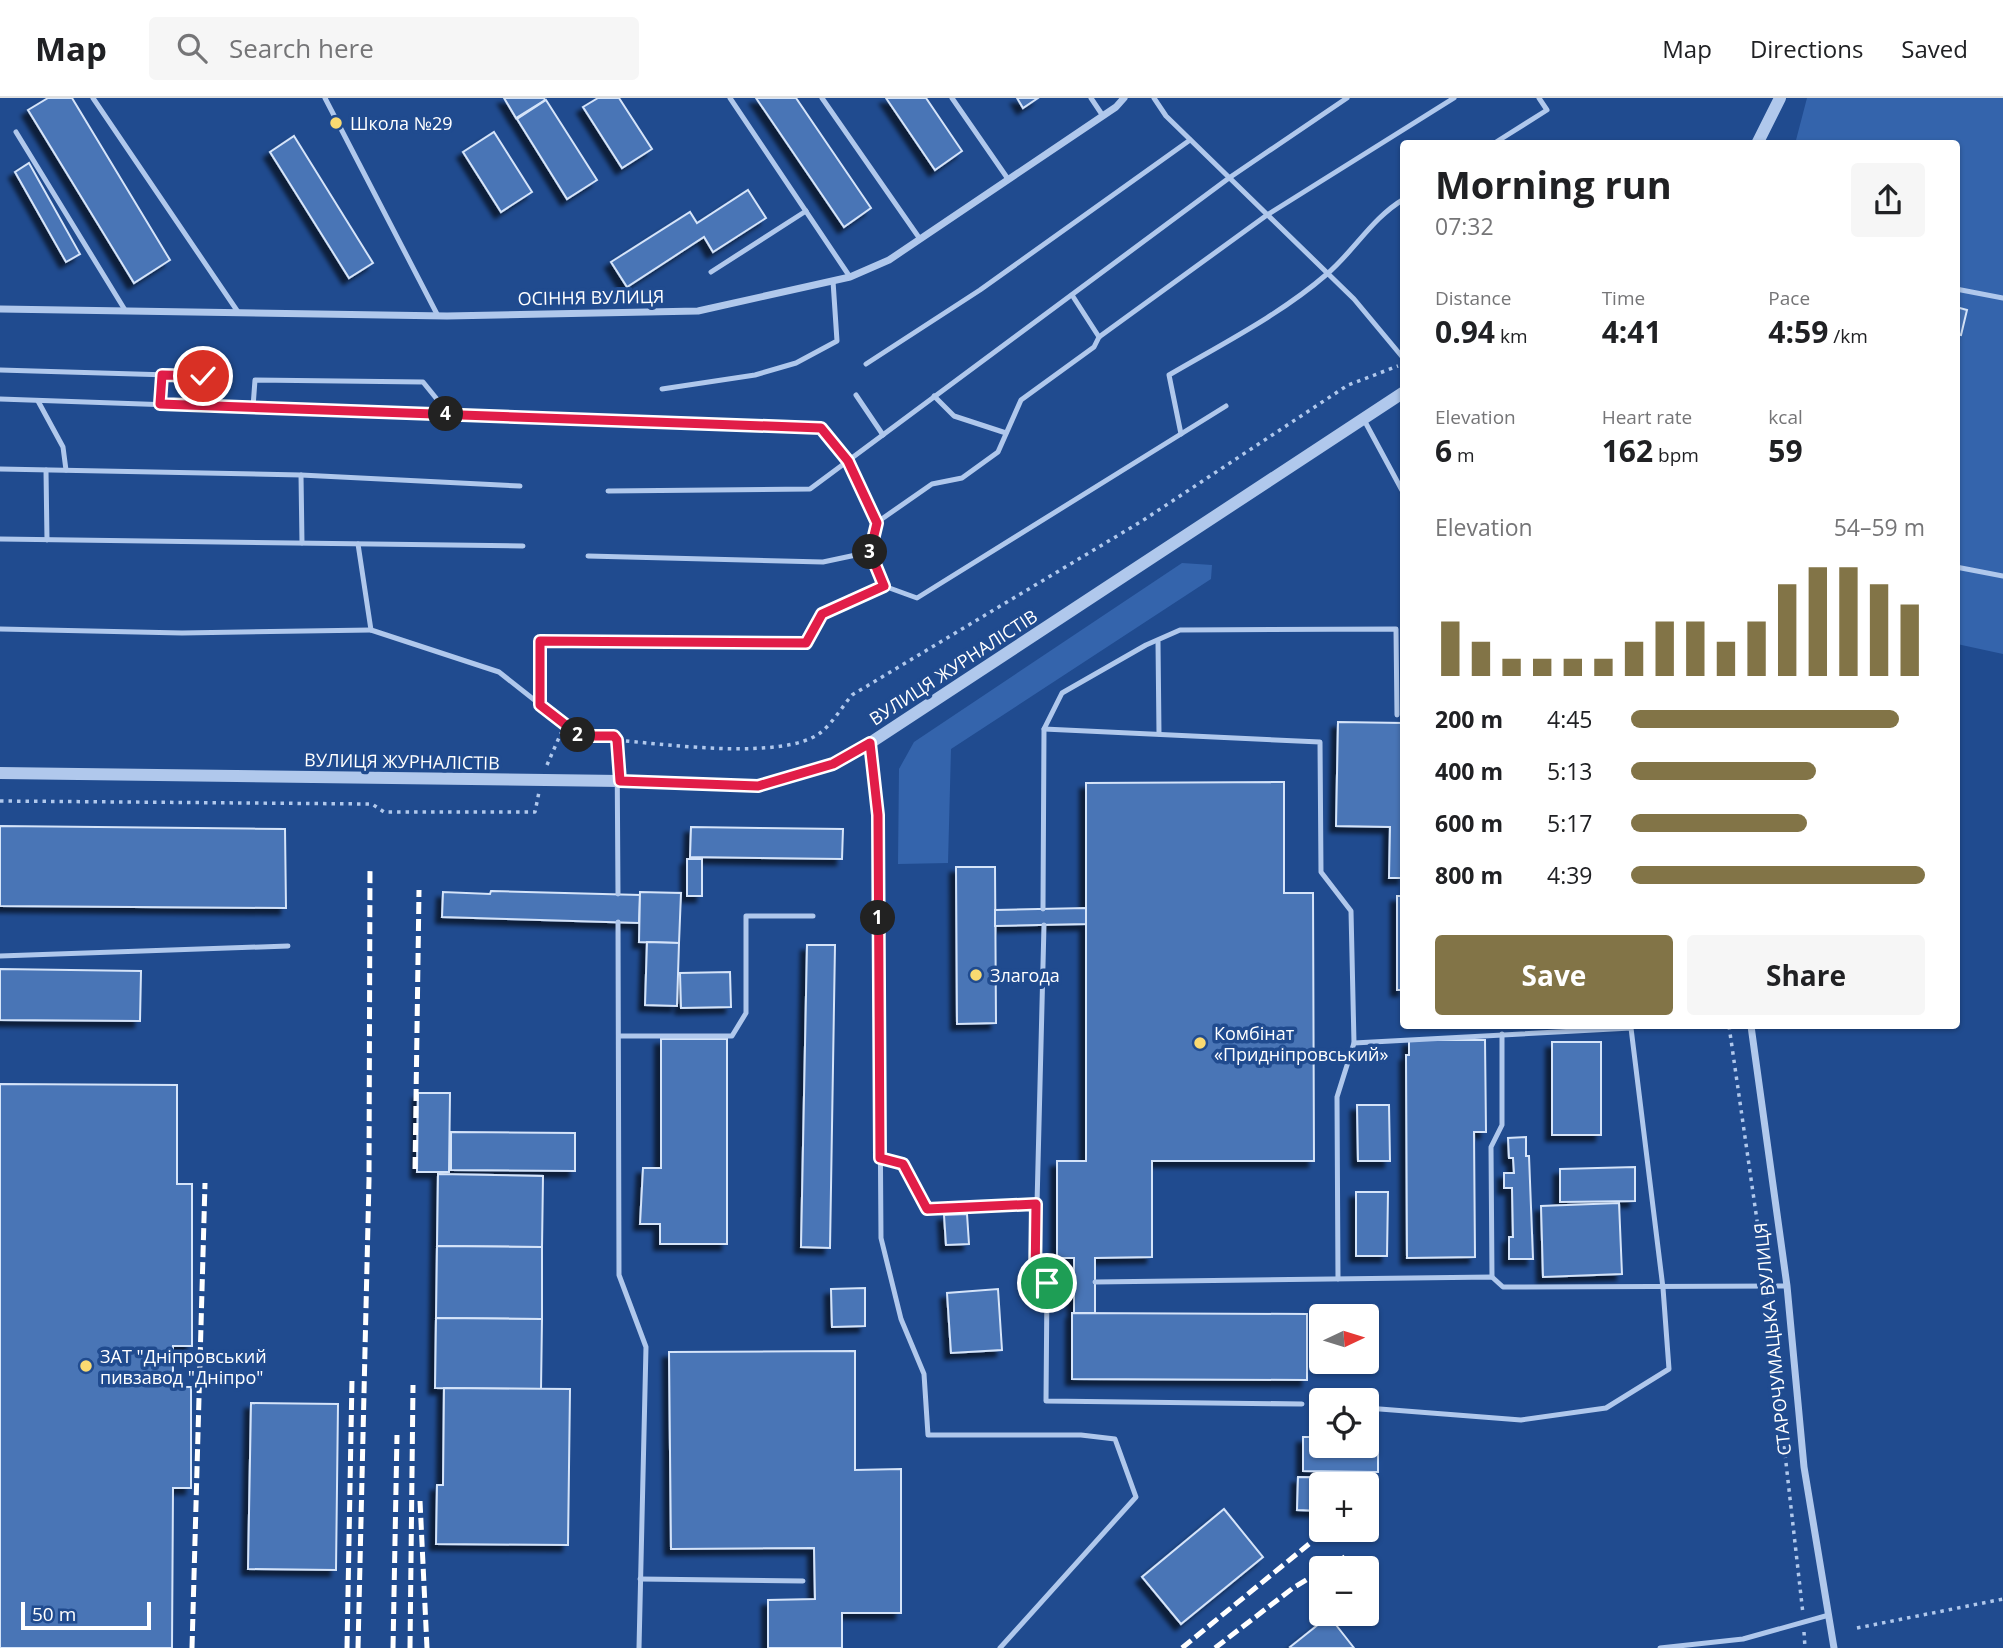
<!DOCTYPE html>
<meta charset="utf-8">
<style>
body{margin:0;font-family:"Open Sans",sans-serif;background:#f6f6f6;color:#202124;height:100vh;display:flex;flex-direction:column;font-size:26px;white-space:nowrap}
*{box-sizing:border-box;margin:0}
p{font-size:23px;color:#757577}
.icon{flex:none;width:38px;height:38px;fill:none;stroke:currentColor;stroke-width:2;stroke-linecap:round;stroke-linejoin:round}
.map{position:relative;flex:1;overflow:hidden}
.panel{position:absolute;left:1400px;top:42px;width:560px;height:889px;display:flex;flex-direction:column;background:#fff;border-radius:7px;box-shadow:0 2px 5px #0004}
.panel>*{flex:none}
.needle{width:46px;rotate:86deg}
.tools{position:absolute;left:1309px;top:1206px;display:grid;gap:14px}
.tools a{display:grid;place-items:center;width:70px;height:70px;border-radius:7px;background:#fff;box-shadow:0 2px 5px #0004;font-size:35px}
.scale{position:absolute;left:21px;bottom:18px;width:130px;box-sizing:border-box;padding-left:7px;border:4px solid #fff;border-top:0;font-size:19px;line-height:24px;white-space:nowrap;color:#fff;-webkit-text-stroke:5px #204b8f;paint-order:stroke}
.pin{position:absolute;display:grid;place-items:center;width:60px;height:60px;color:#fff;margin:-30px;border:4px solid #fff;border-radius:50%;box-shadow:0 2px 7px #0007}
.km{position:absolute;width:35px;height:35px;margin:-18px;border-radius:50%;background:#222;color:#fff;font-size:19px;line-height:35px;text-align:center}
.round{display:grid;place-items:center;flex:none;width:74px;height:74px;border-radius:7px;background:#f6f6f6}
.head{display:flex;align-items:center;justify-content:space-between;height:119px;padding:0 35px}
h1{font-size:38px;font-weight:700;line-height:52px}
.stats{display:grid;grid-template-columns:repeat(3,1fr);gap:10px;height:119px;padding:7px 35px}
.stats div{display:grid;align-content:center}
.stats b{font-size:30px;font-weight:700}
.stats small{font-size:19px;font-weight:400}
.stats p{font-size:19px}
.chart{height:196px;padding:14px 35px}
.chart p{display:flex;justify-content:space-between}
.chart svg{width:100%;height:126px;margin-top:7px;stroke:#827447;stroke-width:6}
.action{display:flex;gap:14px;margin-top:auto;padding:14px 35px}
.action a{flex:1;height:80px;border-radius:7px;background:#827447;color:#fff;font-size:28px;font-weight:700;line-height:80px;text-align:center}
.action a+a{background:#f6f6f6;color:#202124}
ul{padding:0 35px;list-style:none;font-size:23px}
li{display:grid;grid-template-columns:112px 84px 1fr;align-items:center;height:52px}
li i{height:18px;border-radius:9px;background:#827447}
header{display:flex;align-items:center;gap:42px;box-sizing:border-box;height:98px;padding:0 35px;background:#fff;border-bottom:2px solid #e0e0e0}
header strong{font-size:33px}
nav{display:flex;gap:38px;margin-inline-start:auto;font-size:24px}
.search{width:490px;height:63px;background:#f6f6f6;display:flex;align-items:center;gap:18px;box-sizing:border-box;padding:0 24px;border-radius:7px;color:#757577;font-size:26px}
.map>svg:first-child{display:block}
</style>
<header>
<strong>Map</strong>
<div class="search"><svg class="icon" aria-label="search" viewBox="0 0 24 24"><circle cx="10" cy="10" r="6"/><path d="M15 15l6 6"/></svg>Search here</div>
<nav><a>Map</a><a>Directions</a><a>Saved</a></nav>
</header>
<div class="map">
<svg width="2003" height="1550" viewBox="0 0 2003 1550">
<defs>
<filter id="shadow"><feDropShadow dx="-6" dy="6" stdDeviation="2" flood-color="#0009"/></filter>
</defs>
<rect width="100%" height="100%" fill="#204b8f"/>
<g fill="#3464ac">
<path d="M1807 0H2003V556L1957 546 1956 46H1795Z"/>
<path d="M1182 465 1212 467 1211 481 951 651 948 765 898 766 899 671 914 644Z"/>
</g>
<g fill="#4974b6" stroke="#d5e4f9" stroke-width="2" filter="url(#shadow)">
<path d="M48 0H72L170 162 134 185 28 12Z"/>
<path d="M504 0H544L545 2 516 20Z"/>
<path d="M598 0H619L652 51 622 70 583 9Z"/>
<path d="M756 0H796L871 110 844 129Z"/>
<path d="M886 0H926L962 53 935 72Z"/>
<path d="M1017 0H1038L1023 10Z"/>
<path d="M546 2 597 82 567 101 517 21Z"/>
<path d="M494 34 532 94 501 114 463 54Z"/>
<path d="M294 38 373 165 349 180 270 54Z"/>
<path d="M29 65 80 156 66 164 15 74Z"/>
<path d="M748 92 766 120 713 154 704 139 627 189 611 164 690 114 697 125Z"/>
<path d="M1956 209 1967 212 1961 237 1956 236Z"/>
<path d="M1338 624 1404 625V780H1389L1390 729 1336 728Z"/>
<path d="M1284 684V795H1313L1314 1063H1152V1159L1095 1160V1215H1074V1160H1057V1063H1086V685Z"/>
<path d="M0 728 285 731 286 810 0 808Z"/>
<path d="M691 729 843 731 842 761 690 759Z"/>
<rect x="687" y="761" width="15" height="37"/>
<path d="M956 769H995L996 925 957 926Z"/>
<path d="M491 793 640 797 639 825 442 819 443 794 490 796Z"/>
<path d="M640 794 681 795 679 845 639 844Z"/>
<rect x="1397" y="798" width="7" height="94"/>
<path d="M1086 810V826L995 828V812Z"/>
<path d="M647 844 679 845 677 908 645 907Z"/>
<path d="M807 847H835L830 1150 801 1149Z"/>
<path d="M0 871 141 873 140 923 0 922Z"/>
<path d="M730 874 731 909 681 910 680 875Z"/>
<path d="M661 941H727V1146H660V1126H640L643 1070H661Z"/>
<path d="M1409 942H1485L1486 1034H1474L1475 1159 1407 1160 1406 957H1409Z"/>
<rect x="1552" y="944" width="49" height="93"/>
<path d="M0 986 177 987V1086H192V1248H173V1289H191V1390H173L172 1550H0Z"/>
<path d="M418 995H450L449 1074H417Z"/>
<path d="M1357 1007H1389L1390 1063H1358Z"/>
<path d="M451 1034 575 1035V1073L451 1072Z"/>
<path d="M1526 1039V1058H1529L1533 1161H1509V1139H1513L1512 1090H1504V1075H1514L1513 1060H1509L1508 1040Z"/>
<path d="M1635 1069V1103L1560 1104V1071Z"/>
<path d="M438 1076 543 1078 542 1149 437 1148Z"/>
<path d="M1356 1094H1388L1387 1158H1356Z"/>
<path d="M1619 1105 1622 1176 1543 1179 1541 1108Z"/>
<path d="M967 1116 969 1146 946 1147 944 1117Z"/>
<path d="M437 1148 542 1149V1221L436 1220Z"/>
<path d="M865 1190V1228L832 1229 831 1191Z"/>
<path d="M998 1191 1002 1252 951 1255 947 1195Z"/>
<path d="M1072 1215 1307 1216V1282L1072 1281Z"/>
<path d="M436 1220 542 1221 541 1291 435 1290Z"/>
<path d="M855 1253V1372L901 1371V1515H842V1550H768V1502L815 1501 814 1450 671 1451 669 1254Z"/>
<path d="M444 1290 570 1291 568 1447 436 1446 437 1387H443Z"/>
<path d="M251 1305 338 1306 336 1472 248 1471Z"/>
<path d="M1303 1339H1321V1348H1367V1339L1378 1340V1374L1303 1373Z"/>
<path d="M1298 1379 1373 1380V1414H1367V1386H1321V1413L1297 1412Z"/>
<path d="M1224 1411 1263 1459 1181 1526 1142 1479Z"/>
<path d="M1329 1518 1354 1550H1291L1290 1549Z"/>
</g>
<g fill="none" stroke-linecap="round" stroke-linejoin="round">
<g stroke="#b0c8ec" stroke-width="3.5" stroke-dasharray="3.5 5" stroke-linecap="butt">
<path d="M626 643C671 647 784 662 820 635 832 626 842 609 852 597L1142 423 1348 287 1398 268"/>
<path d="M547 667 561 635"/>
<path d="M0 703 372 706 384 714H535L539 694"/>
<path d="M1729 928 1765 1178"/>
<path d="M1767 1196 1803 1516"/>
<path d="M1857 1530 2003 1501"/>
<path d="M1804 1534 1805 1550"/>
</g>
<g stroke="#b0c8ec" stroke-width="5">
<path d="M93 0 238 214"/>
<path d="M325 0 438 218"/>
<path d="M730 0 850 179"/>
<path d="M822 0 920 141"/>
<path d="M952 0 1008 81"/>
<path d="M1091 0 1103 18"/>
<path d="M1154 0 1166 18 1354 201 1404 261"/>
<path d="M16 34 125 212"/>
<path d="M1493 46 1547 12 1539 0"/>
<path d="M711 174 806 113"/>
<path d="M1956 191 2003 200"/>
<path d="M1072 197 1099 239"/>
<path d="M866 266 980 192 1190 42"/>
<path d="M0 272 203 278"/>
<path d="M662 291 755 277 796 265 837 243 833 183"/>
<path d="M856 297 883 337"/>
<path d="M934 298 954 318 1006 335"/>
<path d="M0 301 821 330 848 363 876 425 870 454 823 464 588 458"/>
<path d="M38 303 63 349 66 372"/>
<path d="M160 306 162 277"/>
<path d="M253 309 255 282 423 284 449 316"/>
<path d="M1363 320 1404 396"/>
<path d="M1181 336 1169 277C1222 246 1281 216 1327 176 1355 152 1372 120 1404 101"/>
<path d="M0 371 301 377 520 388"/>
<path d="M46 372 47 442"/>
<path d="M301 377 302 445"/>
<path d="M608 393 810 391 1229 80 1347 0"/>
<path d="M876 425 932 386 962 380 998 354 1021 302 1094 249 1099 239 1267 117 1454 0"/>
<path d="M0 441 523 448"/>
<path d="M358 446 371 532 499 574 580 638 614 637 617 642 618 796"/>
<path d="M870 454 884 488"/>
<path d="M1956 469 2003 478"/>
<path d="M0 531 182 535 371 532"/>
<path d="M1158 544 1159 636"/>
<path d="M540 607V543L806 545 822 516 884 488 917 500 1226 308"/>
<path d="M1044 631 1320 644 1321 774 1351 813 1354 945 1337 999 1338 1181"/>
<path d="M870 645 878 717 881 1140 901 1221 924 1276 928 1337H1081L1115 1341 1136 1399 1000 1550"/>
<path d="M1043 811 1044 631 1062 595 1146 547 1180 532 1396 531 1397 617"/>
<path d="M618 824 619 1177 646 1249 639 1550"/>
<path d="M1044 827 1035 1186 1074 1185"/>
<path d="M0 858 288 848"/>
<path d="M619 938H732L746 915V818H813"/>
<path d="M1354 945 1631 930 1663 1190 1669 1271 1606 1310 1521 1322 1367 1310"/>
<path d="M880 1060 903 1066 927 1111 1036 1106"/>
<path d="M1492 1179 1491 1049 1502 1027V936"/>
<path d="M1095 1184 1492 1179 1503 1189 1787 1188"/>
<path d="M1047 1185 1046 1303 1302 1306"/>
<path d="M640 1481 803 1483"/>
<path d="M1660 1550 1743 1541 1829 1517"/>
</g>
<g stroke="#b0c8ec" stroke-width="7">
<path d="M0 211 447 218 698 213 850 179 889 162 1116 9 1124 0"/>
<path d="M1751 928 1787 1188 1804 1369 1834 1550"/>
</g>
<g stroke="#b0c8ec" stroke-width="12">
<path d="M1757 46 1780 0"/>
<path d="M0 675 620 683 758 688 833 666 870 645 1404 294"/>
</g>
<g stroke="#fff" stroke-width="5" stroke-dasharray="12 5" stroke-linecap="butt">
<path d="M415 1071 419 792"/>
<path d="M420 1403 427 1550"/>
<path d="M1327 1470 1345 1459"/>
<path d="M192 1550 205 1085"/>
<path d="M347 1550 352 1281"/>
<path d="M358 1550 369 1082 370 769"/>
<path d="M393 1550 397 1337"/>
<path d="M410 1550 413 1287"/>
<path d="M1182 1550 1309 1446"/>
<path d="M1215 1550 1293 1490 1321 1473"/>
</g>
</g>
<g fill="none" stroke-linecap="round" stroke-linejoin="round">
<g stroke="#fff" stroke-width="14">
<path id="route" d="M203 278 162 277 160 306 821 330 848 363 877 425 870 454 884 488 822 516 806 545 540 543V607L580 638H614L617 642 620 683 758 688 833 666 870 645 878 717 880 1060 903 1066 927 1111 1036 1106 1035 1186 1047 1185"/>
</g>
<use href="#route" stroke="#e11d48" stroke-width="9"/>
</g>
<g fill="#fada71" stroke="#204b8f" stroke-width="2.5">
<circle cx="336" cy="25" r="7"/>
<circle cx="976" cy="877" r="7"/>
<circle cx="1200" cy="945" r="7"/>
<circle cx="86" cy="1268" r="7"/>
</g>
<g text-anchor="middle" dominant-baseline="central" stroke-width="7" stroke-linejoin="round" paint-order="stroke">
<g font-size="18" fill="#fff" stroke="#204b8f" text-anchor="start">
<text x="350" y="25">Школа №29</text>
<text x="990" y="877">Злагода</text>
<text x="1214" y="935">Комбінат<tspan x="1214" dy="21">«Придніпровський»</tspan></text>
<text x="100" y="1258">ЗАТ "Дніпровський<tspan x="100" dy="21">пивзавод "Дніпро"</tspan></text>
</g>
<g font-size="18" fill="#fff" stroke="#204b8f">
<text transform="translate(591 199) rotate(-1)">ОСІННЯ ВУЛИЦЯ</text>
<text transform="translate(953 569) rotate(-33)">ВУЛИЦЯ ЖУРНАЛІСТІВ</text>
<text transform="translate(402 663) rotate(1)">ВУЛИЦЯ ЖУРНАЛІСТІВ</text>
<text transform="translate(1772 1241) rotate(-96)">СТАРОЧУМАЦЬКА ВУЛИЦЯ</text>
</g>
</g>
</svg>
<div class="tools">
<a><svg class="needle" viewBox="-14 -14 28 28"><path d="M0-13l5 13h-10z" fill="#e53935"/><path d="M0 13l5-13h-10z" fill="#757577"/></svg></a>
<a><svg class="icon" aria-label="locate" viewBox="0 0 24 24"><circle cx="12" cy="12" r="6"/><path d="M12 2v4M12 18v4M2 12h4M18 12h4"/></svg></a>
<a>+</a>
<a>−</a>
</div>
<div class="scale">50 m</div>
<div class="pin" style="left:1047px;top:1185px;background:#1e9e55"><svg class="icon" aria-label="arrive" viewBox="0 0 24 24"><path d="M6 21V4h12l-3 4 3 4H6"/></svg></div>
<div class="pin" style="left:203px;top:278px;background:#d93025"><svg class="icon" aria-label="check" viewBox="0 0 24 24"><path d="M5 12l5 5 9-10"/></svg></div>
<b class="km" style="left:878px;top:820px">1</b>
<b class="km" style="left:578px;top:637px">2</b>
<b class="km" style="left:870px;top:454px">3</b>
<b class="km" style="left:446px;top:316px">4</b>
<section class="panel">
<div class="head"><div><h1>Morning run</h1><p>07:32</p></div><a class="round"><svg class="icon" aria-label="share" viewBox="0 0 24 24"><path d="M12 15V3M7 8l5-5 5 5M5 13v7h14v-7"/></svg></a></div>
<div class="stats">
<div><p>Distance</p><b>0.94<small> km</small></b></div>
<div><p>Time</p><b>4:41</b></div>
<div><p>Pace</p><b>4:59<small> /km</small></b></div>
</div>
<div class="stats">
<div><p>Elevation</p><b>6<small> m</small></b></div>
<div><p>Heart rate</p><b>162<small> bpm</small></b></div>
<div><p>kcal</p><b>59</b></div>
</div>
<div class="chart"><p><span>Elevation</span>54–59 m</p>
<svg viewBox="0 0 160 44" preserveAspectRatio="none"><path d="M5 44V25M15 44V32M25 44V38M35 44V38M45 44V38M55 44V38M65 44V32M75 44V25M85 44V25M95 44V32M105 44V25M115 44V12M125 44V6M135 44V6M145 44V12M155 44V19"/></svg>
</div>
<ul>
<li><b>200 m</b>4:45<i style="width:91%"></i></li>
<li><b>400 m</b>5:13<i style="width:63%"></i></li>
<li><b>600 m</b>5:17<i style="width:60%"></i></li>
<li><b>800 m</b>4:39<i style="width:100%"></i></li>
</ul>
<div class="action"><a>Save</a><a>Share</a></div>
</section>
</div>
